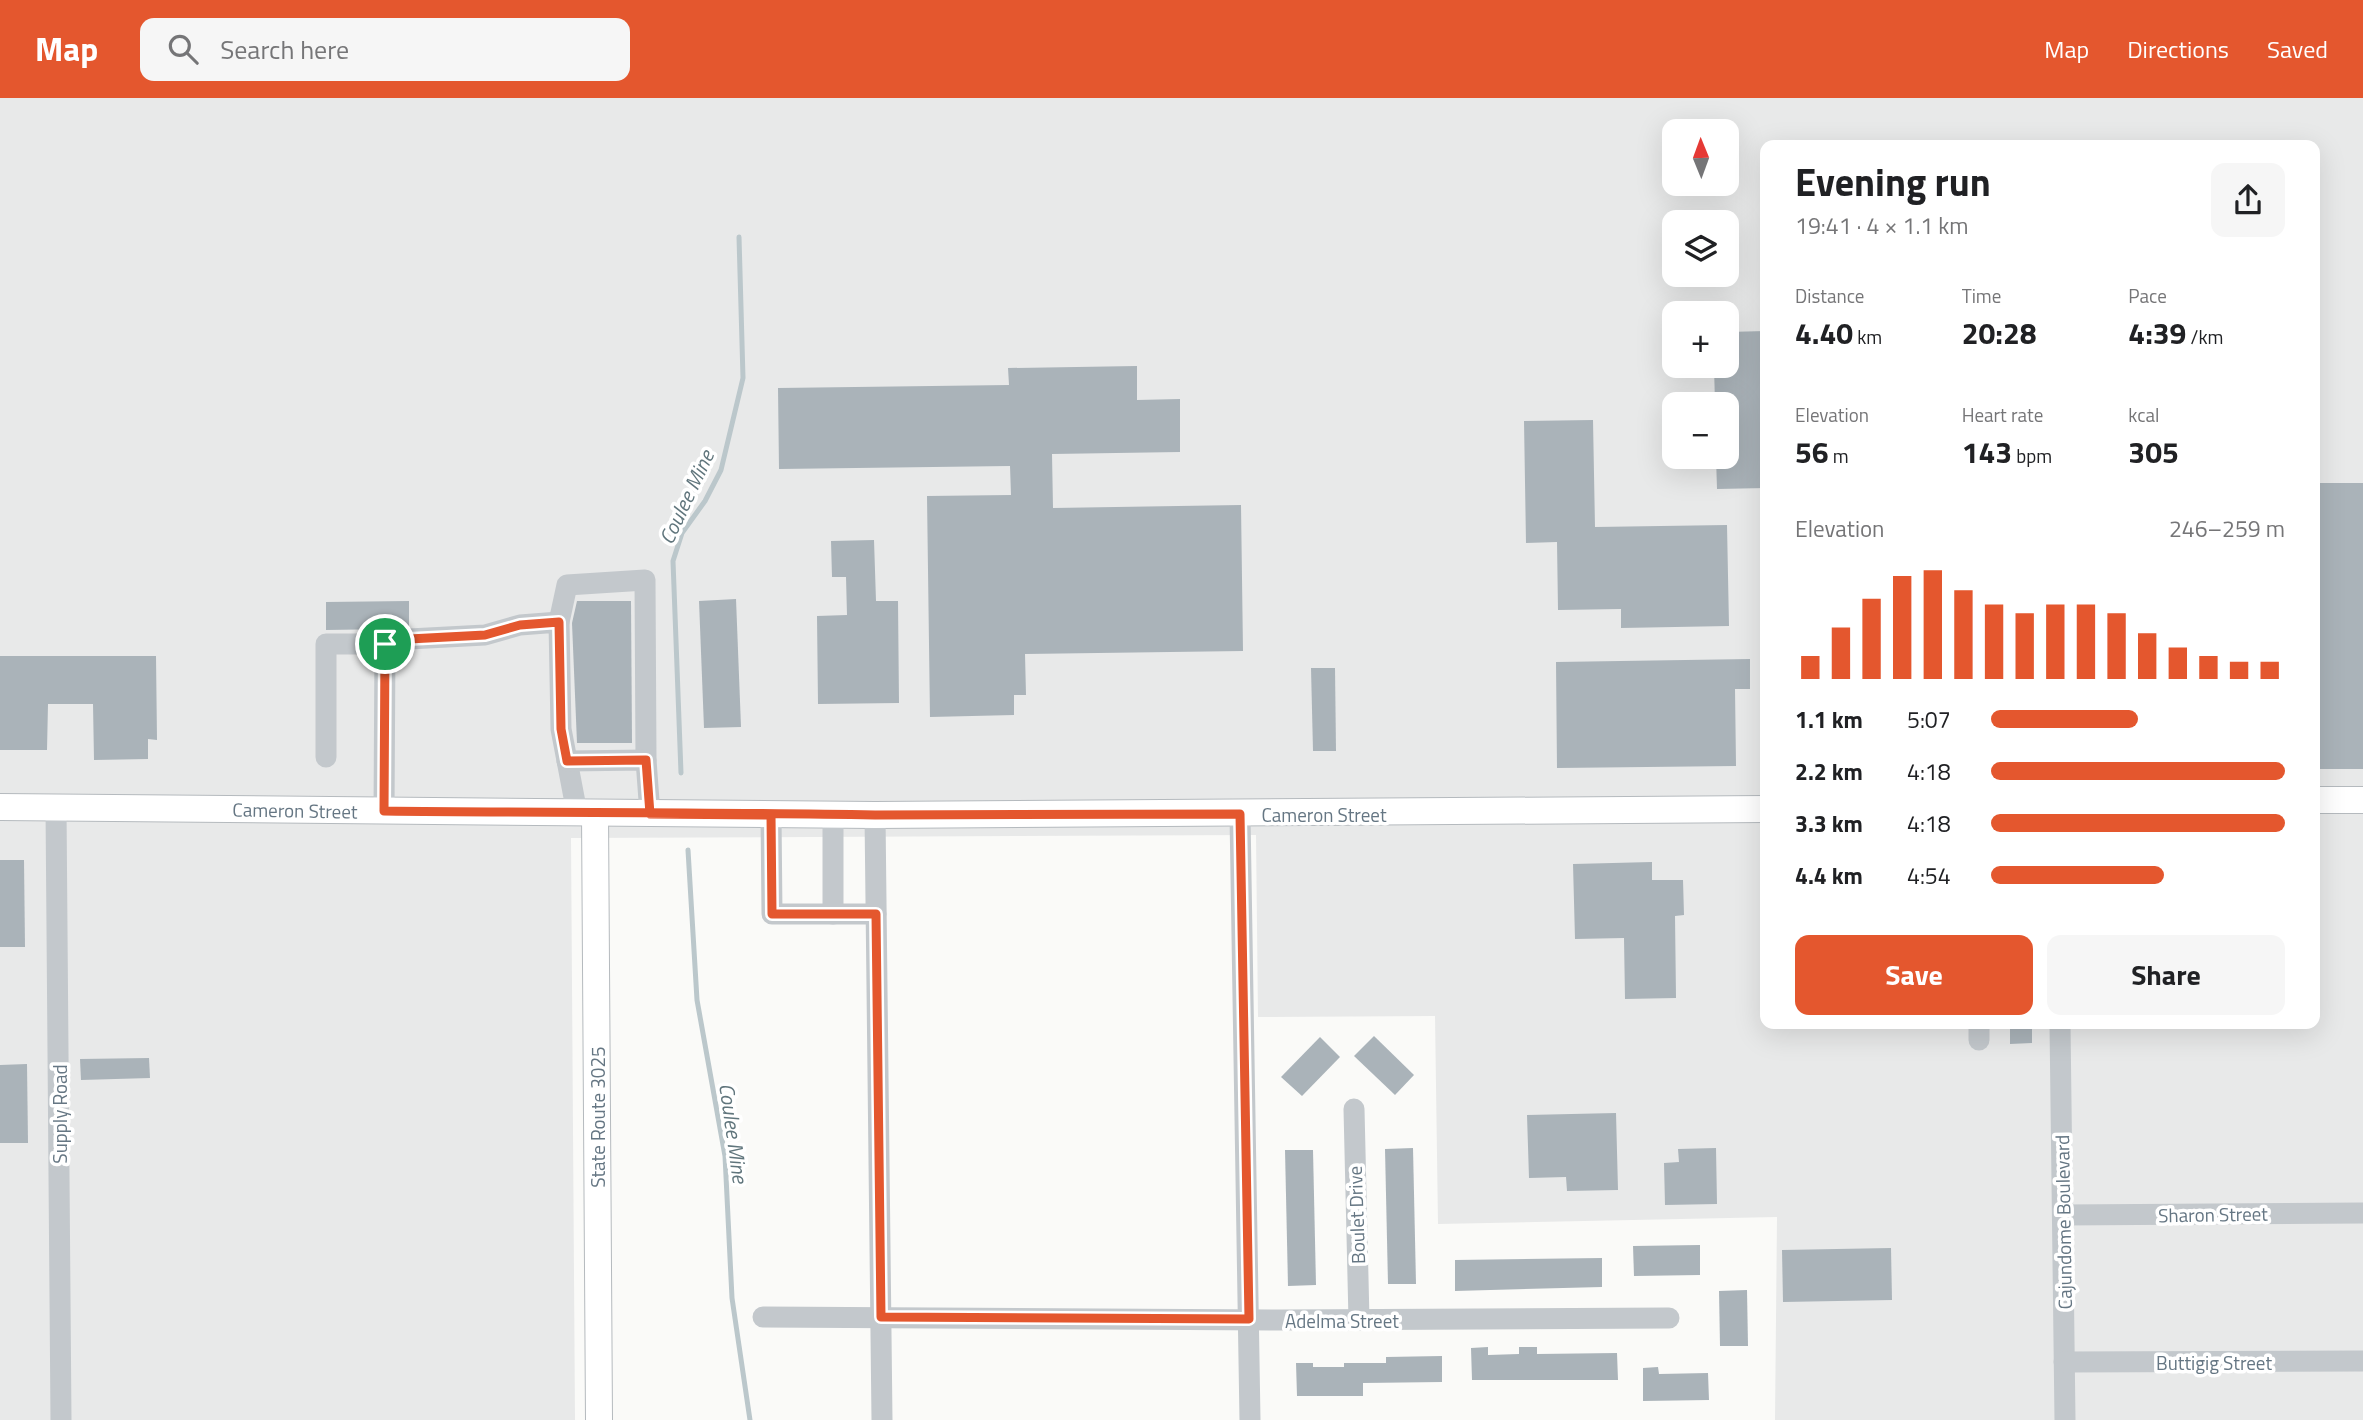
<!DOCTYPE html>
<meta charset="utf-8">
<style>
body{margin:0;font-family:"Titillium Web",sans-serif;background:#f6f6f6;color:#202124;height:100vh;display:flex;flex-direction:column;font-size:26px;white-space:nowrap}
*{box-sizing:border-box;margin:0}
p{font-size:23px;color:#757577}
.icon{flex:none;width:38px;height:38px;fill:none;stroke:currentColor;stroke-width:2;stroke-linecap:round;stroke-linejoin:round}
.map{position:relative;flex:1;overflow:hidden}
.side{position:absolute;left:1760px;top:42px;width:560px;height:889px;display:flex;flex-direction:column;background:#fff;border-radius:14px;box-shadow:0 7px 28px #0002}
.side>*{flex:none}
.needle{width:46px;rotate:359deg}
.buttons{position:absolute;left:1662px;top:21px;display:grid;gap:14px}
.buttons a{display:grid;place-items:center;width:77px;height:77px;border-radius:14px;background:#fff;box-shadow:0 7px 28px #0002;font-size:35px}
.pin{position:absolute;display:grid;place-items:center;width:60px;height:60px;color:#fff;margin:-30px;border:4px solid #fff;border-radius:50%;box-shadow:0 2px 7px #0007}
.round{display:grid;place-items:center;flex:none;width:74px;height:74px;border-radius:14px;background:#f6f6f6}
.summary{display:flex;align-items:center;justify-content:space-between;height:119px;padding:0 35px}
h1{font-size:38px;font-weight:700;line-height:52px}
.figures{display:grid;grid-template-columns:repeat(3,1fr);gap:10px;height:119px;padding:7px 35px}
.figures div{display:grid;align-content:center}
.figures b{font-size:30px;font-weight:700}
.figures small{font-size:19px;font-weight:400}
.figures p{font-size:19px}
.chart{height:196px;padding:14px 35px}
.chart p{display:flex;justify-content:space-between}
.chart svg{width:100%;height:126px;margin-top:7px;stroke:#e4572e;stroke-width:6}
.cta{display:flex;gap:14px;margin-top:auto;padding:14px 35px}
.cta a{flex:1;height:80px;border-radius:14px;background:#e4572e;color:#fff;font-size:28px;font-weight:700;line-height:80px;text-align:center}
.cta a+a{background:#f6f6f6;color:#202124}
ul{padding:0 35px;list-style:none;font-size:23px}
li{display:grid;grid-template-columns:112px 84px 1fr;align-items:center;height:52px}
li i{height:18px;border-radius:9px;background:#e4572e}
header{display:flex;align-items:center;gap:42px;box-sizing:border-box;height:98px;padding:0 35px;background:#e4572e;color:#fff}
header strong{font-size:33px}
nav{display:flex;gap:38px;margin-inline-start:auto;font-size:24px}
.search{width:490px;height:63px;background:#f6f6f6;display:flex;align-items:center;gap:18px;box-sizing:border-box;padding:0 24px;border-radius:14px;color:#757577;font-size:26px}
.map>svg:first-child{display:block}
</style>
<header>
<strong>Map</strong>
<div class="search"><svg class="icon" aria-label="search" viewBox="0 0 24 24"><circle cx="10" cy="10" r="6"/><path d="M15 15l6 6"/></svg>Search here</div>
<nav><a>Map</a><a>Directions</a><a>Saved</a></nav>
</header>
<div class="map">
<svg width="2363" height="1322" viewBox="0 0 2363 1322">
<rect width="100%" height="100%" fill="#fafaf8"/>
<path fill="#e8e9e9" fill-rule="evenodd" d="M0 0H2363V1322H1775L1777 1119 1438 1126 1435 918 1258 919 1256 737 571 740 575 1322H0ZM1675 33H1727V86H1675ZM1766 47H2315V926H1766ZM1675 124H1727V177H1675ZM1675 215H1727V268H1675ZM1675 306H1727V359H1675Z"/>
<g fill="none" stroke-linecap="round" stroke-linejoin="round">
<g stroke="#bbc7cb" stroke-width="5">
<path d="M681 675 673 463 682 435 705 403 721 372 743 280 739 139"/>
<path d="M688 752 697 902 725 1058 732 1200 750 1322"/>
</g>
</g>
<g fill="#aab3b9">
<path d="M1766 233V390L1717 391 1716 359H1727V306H1715L1714 268H1727V234Z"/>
<path d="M1137 268V302L1180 301V354L1052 356 1053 410 1241 407 1243 553 1025 556 1026 597H1014V617L930 619 927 398 1011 397 1010 368 779 371 778 290 1009 287 1008 270Z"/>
<path d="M1593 322 1595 429 1727 427 1729 528 1621 530V511L1558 512 1557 444 1526 445 1524 323Z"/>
<rect x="2315" y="385" width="48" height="286"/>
<path d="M874 442 876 503H898L899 605 818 606 817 518 847 517 846 479H832L831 443Z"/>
<path d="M736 501 741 629 704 630 699 503Z"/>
<path d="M409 503V528L392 531 326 532V504Z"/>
<path d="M577 503H631L632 645H577L572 525Z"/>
<path d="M0 558H156L157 642 148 641V661L94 662 93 606H48L47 652H0Z"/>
<path d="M1750 561V591H1735L1736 668 1557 670 1556 564Z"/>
<path d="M1311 570H1335L1336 653H1313Z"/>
<path d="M0 762H24L25 849H0Z"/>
<path d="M1652 764V782H1683L1684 817 1675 818 1676 900 1625 901 1624 840 1575 841 1573 766Z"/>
<path d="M2010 926H2032V945L2010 946Z"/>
<path d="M1374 938 1414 977 1395 997 1354 958Z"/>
<path d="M1320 939 1340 959 1302 998 1281 979Z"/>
<path d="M149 960 150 980 81 982 80 961Z"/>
<path d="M27 966 28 1045H0V967Z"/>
<path d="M1616 1015 1618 1092 1567 1093 1566 1079 1529 1080 1527 1017Z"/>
<path d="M1413 1050 1416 1186H1388L1385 1051Z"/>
<path d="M1716 1050 1717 1106 1665 1107 1664 1065 1679 1064 1678 1051Z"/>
<path d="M1285 1052H1313L1316 1187 1288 1188Z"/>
<path d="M1700 1147V1177L1634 1178 1633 1148Z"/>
<path d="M1891 1150 1892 1202 1783 1204 1782 1152Z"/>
<path d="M1602 1160V1189L1455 1193V1162Z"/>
<path d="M1747 1192 1748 1248H1720L1719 1193Z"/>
<path d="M1488 1249V1257L1519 1256V1249H1537V1256L1617 1255 1618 1282H1472L1471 1250Z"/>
<path d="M1442 1258V1284L1363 1285V1298H1297L1296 1265H1313V1269H1344V1265H1386V1259Z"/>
<path d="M1658 1269 1659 1276 1708 1275 1709 1302 1643 1303V1270Z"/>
</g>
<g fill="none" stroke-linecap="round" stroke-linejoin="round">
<g stroke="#b5babe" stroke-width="28">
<g id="major">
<path d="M2315 702H2363"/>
<path d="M0 709 875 717 1766 711"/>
<path d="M595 715 599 1322"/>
</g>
</g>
<g stroke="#c3c8cc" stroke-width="21">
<path d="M559 524 567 487 645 482 646 662"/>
<path d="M385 546 409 541 485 537 520 527 559 524 561 631 577 715"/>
<path d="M326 659V546H385L384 713"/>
<path d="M567 663 646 662 650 716"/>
<path d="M56 709 61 1322"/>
<path d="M771 717 772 816H876"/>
<path d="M833 717V816"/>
<path d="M875 717 882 1322"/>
<path d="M1240 717 1250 1322"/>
<path d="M1979 926V942"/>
<path d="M2060 926 2065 1322"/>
<path d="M1354 1011 1359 1222"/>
<path d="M2063 1117 2363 1115"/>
<path d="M763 1219 1281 1222 1669 1220"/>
<path d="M2064 1264 2363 1263"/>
</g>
<use href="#major" stroke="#fff" stroke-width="26"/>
</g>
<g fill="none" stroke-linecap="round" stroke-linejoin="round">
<g stroke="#fff" stroke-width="14">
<path id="route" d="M385 546 384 713C548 715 711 714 875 717L1240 716 1249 1221 881 1219 876 816H772L771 717 650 716 646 662 567 663 561 631 559 524 520 527 485 537 409 541 385 546"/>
</g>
<use href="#route" stroke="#e4572e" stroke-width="9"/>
</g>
<g text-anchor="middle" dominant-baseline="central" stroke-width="7" stroke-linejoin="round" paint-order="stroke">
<g font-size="19" fill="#657683" stroke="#fff">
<text transform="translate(295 712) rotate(1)">Cameron Street</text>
<text x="1324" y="716">Cameron Street</text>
<text transform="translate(59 1016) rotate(-90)">Supply Road</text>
<text transform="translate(597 1019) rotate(-90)">State Route 3025</text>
<text transform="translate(2213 1116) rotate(-1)">Sharon Street</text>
<text transform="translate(1356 1117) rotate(-92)">Boulet Drive</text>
<text transform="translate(2063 1124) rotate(-91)">Cajundome Boulevard</text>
<text x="1342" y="1222">Adelma Street</text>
<text x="2214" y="1264">Buttigig Street</text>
</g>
<g font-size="21" font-style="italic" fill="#60757c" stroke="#fff">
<text transform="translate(686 399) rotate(-65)">Coulee Mine</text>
<text transform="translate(734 1035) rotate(82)">Coulee Mine</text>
</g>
</g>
</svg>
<div class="buttons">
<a><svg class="needle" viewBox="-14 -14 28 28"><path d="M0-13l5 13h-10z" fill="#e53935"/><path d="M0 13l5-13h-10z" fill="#757577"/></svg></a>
<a><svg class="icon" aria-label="layers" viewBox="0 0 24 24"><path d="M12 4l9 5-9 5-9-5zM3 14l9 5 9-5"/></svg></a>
<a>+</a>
<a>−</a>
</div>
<div class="pin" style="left:385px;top:546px;background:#1e9e55"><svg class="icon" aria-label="arrive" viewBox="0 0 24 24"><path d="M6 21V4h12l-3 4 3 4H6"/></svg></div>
<section class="side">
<div class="summary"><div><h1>Evening run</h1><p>19:41 · 4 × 1.1 km</p></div><a class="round"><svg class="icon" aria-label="share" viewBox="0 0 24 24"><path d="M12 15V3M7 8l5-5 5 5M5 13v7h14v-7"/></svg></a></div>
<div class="figures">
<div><p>Distance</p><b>4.40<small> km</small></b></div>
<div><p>Time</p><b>20:28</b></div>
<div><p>Pace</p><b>4:39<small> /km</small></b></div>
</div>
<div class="figures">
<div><p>Elevation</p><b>56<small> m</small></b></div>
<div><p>Heart rate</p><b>143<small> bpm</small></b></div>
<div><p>kcal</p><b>305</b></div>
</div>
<div class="chart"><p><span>Elevation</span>246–259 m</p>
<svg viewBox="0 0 160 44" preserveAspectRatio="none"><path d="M5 44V36M15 44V26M25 44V16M35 44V8M45 44V6M55 44V13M65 44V18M75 44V21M85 44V18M95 44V18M105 44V21M115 44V28M125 44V33M135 44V36M145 44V38M155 44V38"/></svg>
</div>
<ul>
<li><b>1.1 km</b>5:07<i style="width:50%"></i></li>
<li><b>2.2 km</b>4:18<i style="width:100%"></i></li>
<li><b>3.3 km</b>4:18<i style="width:100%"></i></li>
<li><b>4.4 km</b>4:54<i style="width:59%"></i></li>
</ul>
<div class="cta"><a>Save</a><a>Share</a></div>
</section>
</div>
